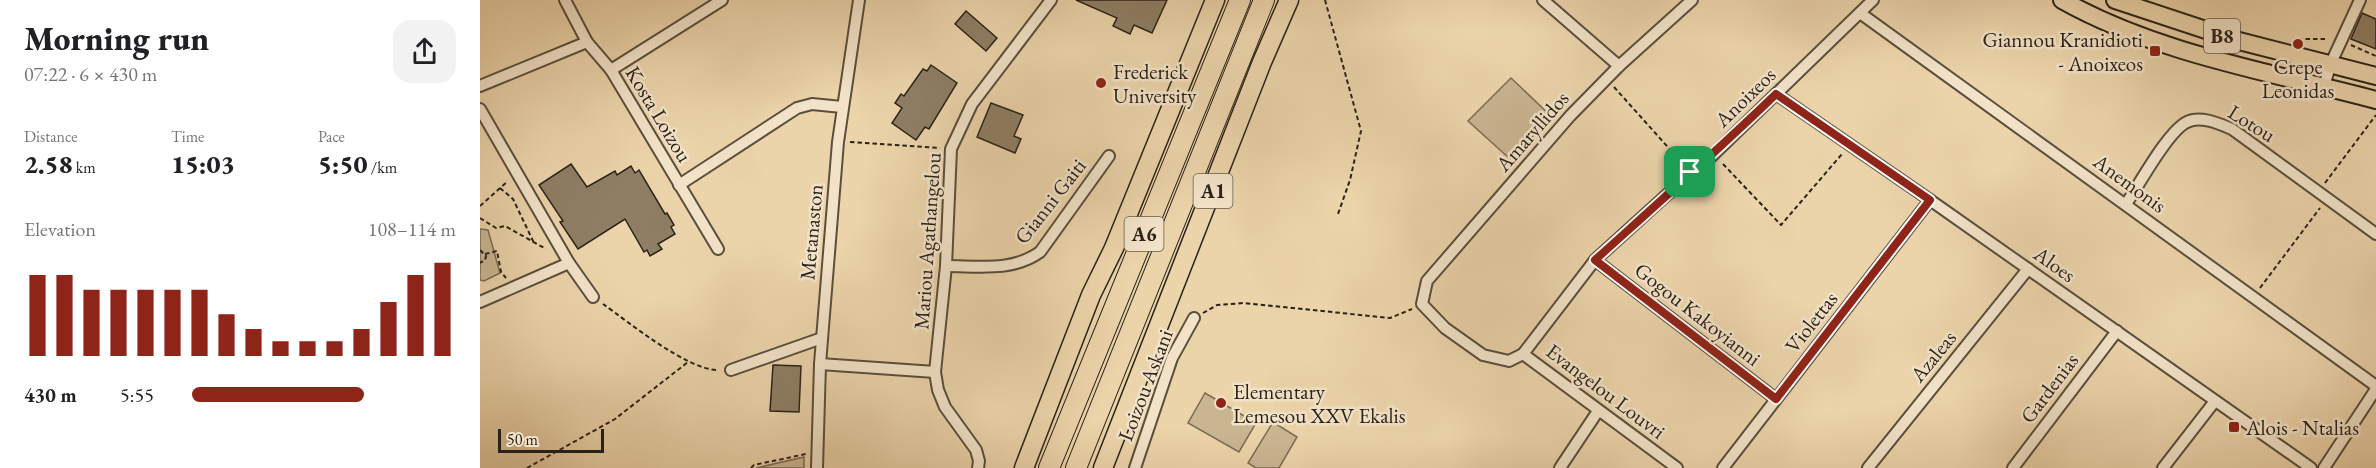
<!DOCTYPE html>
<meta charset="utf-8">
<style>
body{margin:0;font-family:"EB Garamond",serif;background:#f2f2f2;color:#202124;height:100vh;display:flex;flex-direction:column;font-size:22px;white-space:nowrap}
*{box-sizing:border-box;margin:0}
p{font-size:20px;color:#757577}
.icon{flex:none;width:33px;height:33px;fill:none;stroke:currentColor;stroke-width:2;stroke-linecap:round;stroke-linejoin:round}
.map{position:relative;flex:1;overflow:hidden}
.details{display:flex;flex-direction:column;background:#fff;width:480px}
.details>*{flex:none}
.scale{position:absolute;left:18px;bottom:15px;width:106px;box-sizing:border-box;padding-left:6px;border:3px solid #2a2218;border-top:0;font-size:16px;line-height:21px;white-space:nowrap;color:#2a2218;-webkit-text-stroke:4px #f2e2c8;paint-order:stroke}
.pin{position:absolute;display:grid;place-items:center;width:51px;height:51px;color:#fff;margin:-26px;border-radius:12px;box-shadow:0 3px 9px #0006}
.round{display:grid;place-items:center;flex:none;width:63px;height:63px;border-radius:18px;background:#f2f2f2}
.headline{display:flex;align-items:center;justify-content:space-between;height:102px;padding:0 24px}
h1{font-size:33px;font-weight:800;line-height:45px}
.stats{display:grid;grid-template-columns:repeat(3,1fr);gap:9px;height:102px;padding:6px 24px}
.stats div{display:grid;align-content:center}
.stats b{font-size:26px;font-weight:800}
.stats small{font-size:16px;font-weight:400}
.stats p{font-size:16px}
.chart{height:168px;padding:12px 24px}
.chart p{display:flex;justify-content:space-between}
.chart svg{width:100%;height:108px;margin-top:6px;stroke:#8f2418;stroke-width:6}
ul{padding:0 24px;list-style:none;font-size:20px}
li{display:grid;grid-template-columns:96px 72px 1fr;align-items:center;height:45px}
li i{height:15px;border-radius:8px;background:#8f2418}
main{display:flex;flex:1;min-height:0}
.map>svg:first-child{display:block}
</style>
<main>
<section class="details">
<div class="headline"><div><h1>Morning run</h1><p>07:22 · 6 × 430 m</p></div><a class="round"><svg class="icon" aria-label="share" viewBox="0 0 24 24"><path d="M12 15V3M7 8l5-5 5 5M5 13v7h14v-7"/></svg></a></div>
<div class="stats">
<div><p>Distance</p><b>2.58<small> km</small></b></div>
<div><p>Time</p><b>15:03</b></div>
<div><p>Pace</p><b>5:50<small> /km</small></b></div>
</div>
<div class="chart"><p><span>Elevation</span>108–114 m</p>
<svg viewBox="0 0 160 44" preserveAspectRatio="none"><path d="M5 44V11M15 44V11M25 44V17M35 44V17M45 44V17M55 44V17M65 44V17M75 44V27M85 44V33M95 44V38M105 44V38M115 44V38M125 44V33M135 44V22M145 44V11M155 44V6"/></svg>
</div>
<ul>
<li><b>430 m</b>5:55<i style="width:65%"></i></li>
</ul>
</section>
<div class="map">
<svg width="1896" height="468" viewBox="0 0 1896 468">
<rect width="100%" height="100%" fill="#ebd3aa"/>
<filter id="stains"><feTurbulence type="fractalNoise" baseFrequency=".00333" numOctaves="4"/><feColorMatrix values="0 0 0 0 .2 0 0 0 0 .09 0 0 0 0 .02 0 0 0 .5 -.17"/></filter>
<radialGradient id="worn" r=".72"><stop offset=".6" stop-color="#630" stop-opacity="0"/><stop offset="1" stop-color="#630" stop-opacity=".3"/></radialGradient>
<g fill="#cab591" stroke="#7a6c54" stroke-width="1.5">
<path d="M1031 78 1072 117 1030 159 988 121Z"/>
<path d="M0 229 8 230 20 273 4 281 0 280Z"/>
<path d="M725 393 776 423 759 452 708 423Z"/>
<path d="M793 422 817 437 799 468H776L768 463Z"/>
<path d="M324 457V468H276Z"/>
</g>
<g fill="#8e7e64" stroke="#2a2218" stroke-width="1.5">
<path d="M596 0H687L672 33 654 25 650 34 633 26 637 18Z"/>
<path d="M486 11 517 38 506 51 475 24Z"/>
<path d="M1882 13 1896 19V49L1871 39Z"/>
<path d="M451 65 477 83 449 129 445 127 436 140 412 123 422 108 415 103 421 94 424 96 443 69 447 71Z"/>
<path d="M511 103 543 115 534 136 541 139 535 153 497 137Z"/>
<path d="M91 164 107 187 135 171 137 175 151 166 155 173 159 170 185 214 187 213 194 225 191 227 195 234 178 244 182 249 170 256 167 250 164 252 145 219 98 249 80 222 83 221 59 185Z"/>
<path d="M293 365 321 366 319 412 290 411Z"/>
</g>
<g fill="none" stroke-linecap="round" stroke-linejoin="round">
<g stroke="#5a4e3c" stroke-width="14">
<g id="minor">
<path d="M85 0 107 42 131 70 238 249"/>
<path d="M1063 0 1139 66"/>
<path d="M1380 13 1896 386"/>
<path d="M131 70 242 0"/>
<path d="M0 86 107 42"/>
<path d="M1844 86 1851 63 1880 0"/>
<path d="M1296 94 1450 200 1831 468"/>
<path d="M0 109 89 263 113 297"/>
<path d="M199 185 317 108 332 104 362 107"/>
<path d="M1646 204C1659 185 1688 131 1707 122 1720 115 1740 124 1752 129L1896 234"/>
<path d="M1115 260 1296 399"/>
<path d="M466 266C499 266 532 272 560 252L629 156"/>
<path d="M0 302 89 263"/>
<path d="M1043 354 1115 260 1211 173 1233 155 1393 0"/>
<path d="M340 364 455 372"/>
<path d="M251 370 342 338"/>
<path d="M337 468 340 364 358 142 379 0"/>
<path d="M498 468 499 461 496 450 465 407 458 390 455 372 466 266 471 149 492 104 571 0"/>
<path d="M655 468 692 358 714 318"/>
<path d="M1080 468 1118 411"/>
<path d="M1197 468 1043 354 1029 361 1003 355 965 328 942 304 947 281 1090 116 1139 66 1212 0"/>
<path d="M1243 468 1450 200"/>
<path d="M1388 468 1548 269"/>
<path d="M1533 468 1637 331"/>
<path d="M1683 468 1735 401"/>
<path d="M1844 468 1896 389"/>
</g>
</g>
<g stroke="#2a2218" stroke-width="20">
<g id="primary">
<path d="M1582 0C1678 54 1791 72 1896 100"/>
<path d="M1635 0 1759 41 1896 76"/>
</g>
</g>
<g stroke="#2a2218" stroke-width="21">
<g id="trunk">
<path d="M544 468 611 295 634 248 735 0"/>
<path d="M623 468 782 62 809 0"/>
</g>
</g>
<g stroke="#2a2218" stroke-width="22">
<g id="motorway">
<path d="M569 468 760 0"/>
<path d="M596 468 784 0"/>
</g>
</g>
<g stroke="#2a2218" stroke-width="2" stroke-dasharray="4.5 3" stroke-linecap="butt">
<path d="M845 0 881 131 870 180 858 214"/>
<path d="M1818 39H1848"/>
<path d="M1871 45 1896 56"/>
<path d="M1134 87 1203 164"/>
<path d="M370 142 460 148"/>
<path d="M1243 164 1301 225 1362 154"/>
<path d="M1845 183 1896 115"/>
<path d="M20 188 33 199 54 243"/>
<path d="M0 206 28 181"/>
<path d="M0 218 16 228 25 226 66 249"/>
<path d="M0 250 6 256 5 260 0 263"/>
<path d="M5 254 17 251 21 272 26 278"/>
<path d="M1780 288 1840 208"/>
<path d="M123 304C150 323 207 370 238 370"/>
<path d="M723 313 737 305 764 303 910 318 932 309"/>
<path d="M47 468 135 419 208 362"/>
<path d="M271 468 274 465 326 454"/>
</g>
<use href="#minor" stroke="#f2e2c8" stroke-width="10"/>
<use href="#primary" stroke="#ebd3aa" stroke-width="16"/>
<use href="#trunk" stroke="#ebd3aa" stroke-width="18"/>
<use href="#motorway" stroke="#ebd3aa" stroke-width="20"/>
</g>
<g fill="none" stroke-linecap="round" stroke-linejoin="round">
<g stroke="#fff" stroke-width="12">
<path id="route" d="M1296 94 1450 200 1296 399 1115 260C1176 205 1237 151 1296 94Z"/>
</g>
<use href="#route" stroke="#8f2418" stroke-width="8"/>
</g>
<g fill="#8f2418" stroke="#f2e2c8" stroke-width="2">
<circle cx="1818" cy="44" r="6"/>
<rect x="1669" y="45" width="12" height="12" rx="3"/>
<circle cx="621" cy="83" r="6"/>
<circle cx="741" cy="403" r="6"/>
<rect x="1748" y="421" width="12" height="12" rx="3"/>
</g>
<g text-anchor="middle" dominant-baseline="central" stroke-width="5" stroke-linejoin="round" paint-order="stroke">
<g fill="#f2e2c8" stroke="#665c4d" stroke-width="1.5">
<rect x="1724" y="19" width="36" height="34" rx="4.5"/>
<rect x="713.5" y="174" width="39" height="34" rx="4.5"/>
<rect x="644.5" y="217" width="39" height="34" rx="4.5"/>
</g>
<g font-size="20" font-weight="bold" fill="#2a2218">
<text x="1742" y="36">B8</text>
<text x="733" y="191">A1</text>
<text x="664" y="234">A6</text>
</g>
<g font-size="21" fill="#2a2218" stroke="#f2e2c8" text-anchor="start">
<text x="1663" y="39" text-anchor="end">Giannou Kranidioti<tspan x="1663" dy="24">- Anoixeos</tspan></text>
<text x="1818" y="66" text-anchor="middle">Crepe<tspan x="1818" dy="24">Leonidas</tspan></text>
<text x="633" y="71">Frederick<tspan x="633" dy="24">University</tspan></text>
<text x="753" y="391">Elementary<tspan x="753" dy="24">Lemesou XXV Ekalis</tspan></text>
<text x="1766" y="427">Alois - Ntalias</text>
</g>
<g font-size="21" fill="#2a2218" stroke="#f2e2c8">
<text transform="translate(1265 97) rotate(-44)">Anoixeos</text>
<text transform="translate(179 114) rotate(59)">Kosta Loizou</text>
<text transform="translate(1772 123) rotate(32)">Lotou</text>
<text transform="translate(1052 131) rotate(-49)">Amaryllidos</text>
<text transform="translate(1650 183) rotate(36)">Anemonis</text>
<text transform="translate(570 201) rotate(-52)">Gianni Gaiti</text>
<text transform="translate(331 232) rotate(-85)">Metanaston</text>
<text transform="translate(447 241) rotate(-86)">Mariou Agathangelou</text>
<text transform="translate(1575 264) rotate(35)">Aloes</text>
<text transform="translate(1218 314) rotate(38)">Gogou Kakoyianni</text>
<text transform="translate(1331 322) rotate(-52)">Violettas</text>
<text transform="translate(1453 356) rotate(-51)">Azaleas</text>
<text transform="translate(665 385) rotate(-69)">Loizou Askani</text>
<text transform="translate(1569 388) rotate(-53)">Gardenias</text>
<text transform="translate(1126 391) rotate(37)">Evangelou Louvri</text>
</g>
</g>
<rect width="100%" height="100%" filter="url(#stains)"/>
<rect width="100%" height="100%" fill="url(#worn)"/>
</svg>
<div class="scale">50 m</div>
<div class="pin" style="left:1210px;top:172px;background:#1e9e55"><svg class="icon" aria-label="arrive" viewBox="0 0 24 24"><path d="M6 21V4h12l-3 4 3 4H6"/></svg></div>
</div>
</main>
